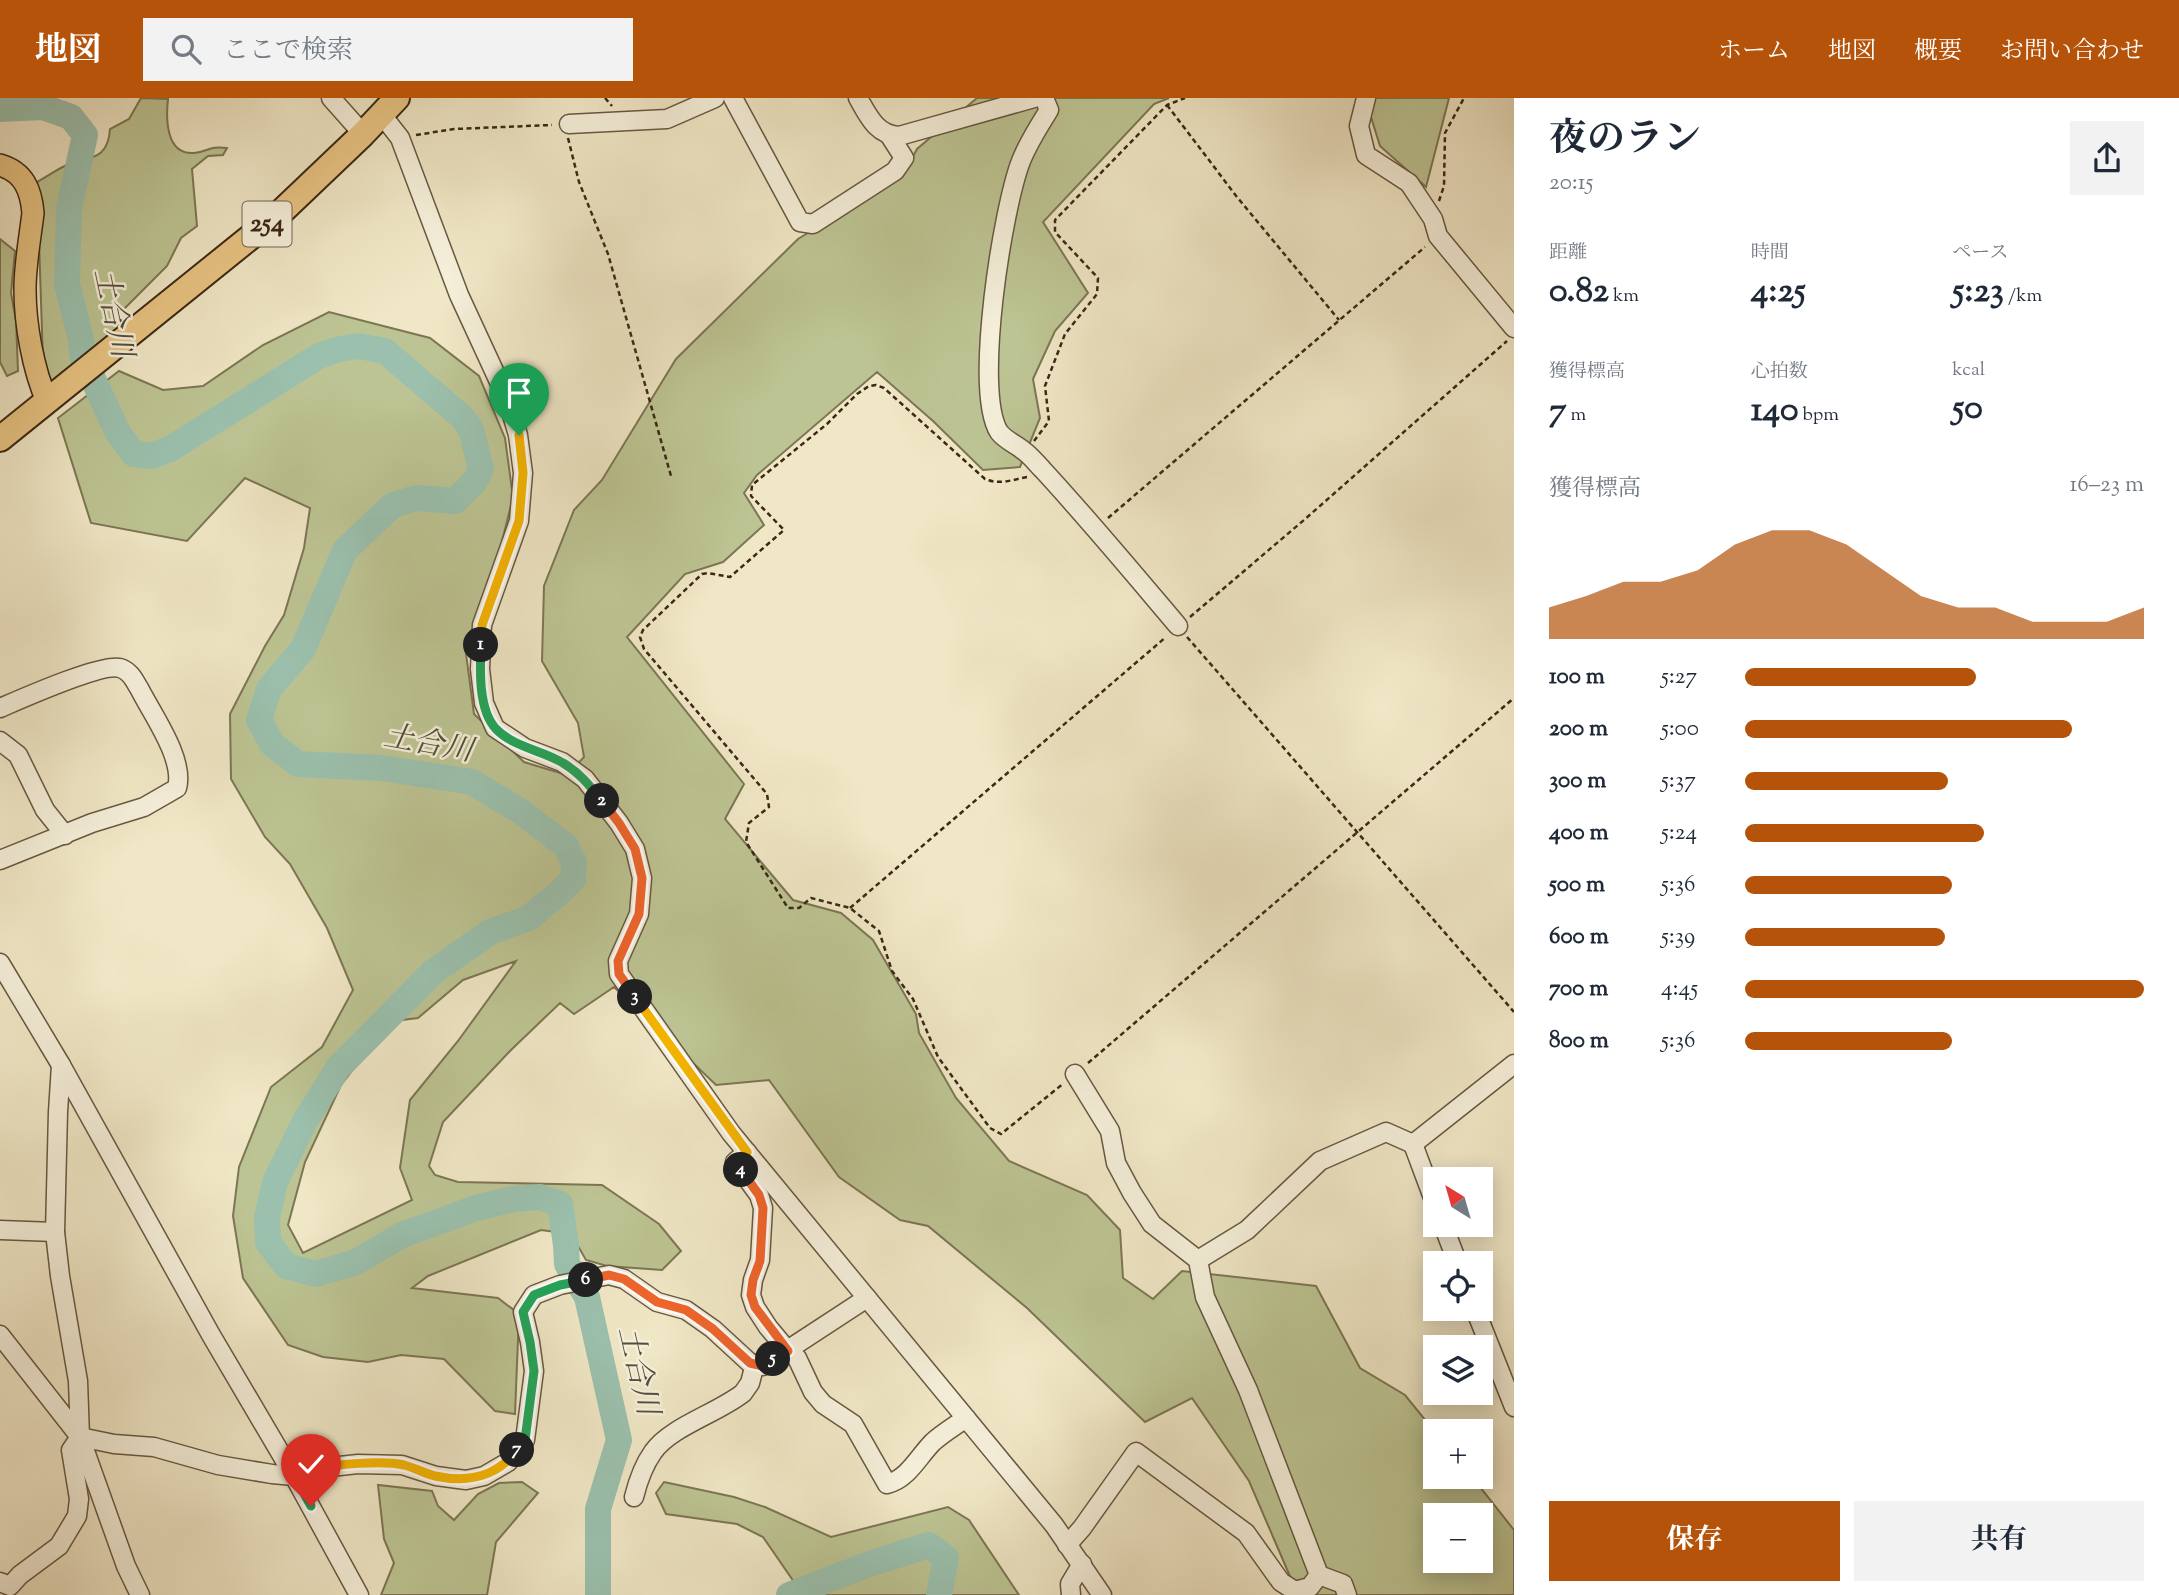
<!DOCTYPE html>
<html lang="ja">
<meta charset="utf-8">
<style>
body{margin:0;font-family:"Sorts Mill Goudy","Noto Serif JP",serif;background:#f2f2f3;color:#1f2937;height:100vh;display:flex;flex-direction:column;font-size:26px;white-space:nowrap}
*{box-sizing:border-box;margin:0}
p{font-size:23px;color:#747a83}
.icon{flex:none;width:38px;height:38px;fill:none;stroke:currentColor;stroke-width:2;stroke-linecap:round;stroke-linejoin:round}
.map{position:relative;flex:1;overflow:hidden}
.sheet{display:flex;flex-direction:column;background:#fff;width:665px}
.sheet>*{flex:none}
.needle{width:46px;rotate:323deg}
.fabs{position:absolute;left:1423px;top:1069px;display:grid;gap:14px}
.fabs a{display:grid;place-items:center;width:70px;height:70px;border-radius:0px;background:#fff;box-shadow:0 4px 18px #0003;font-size:35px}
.pin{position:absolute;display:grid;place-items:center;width:60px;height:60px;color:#fff;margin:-72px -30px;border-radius:50% 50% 50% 0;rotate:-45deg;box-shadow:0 0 7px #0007}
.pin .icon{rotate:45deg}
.km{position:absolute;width:35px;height:35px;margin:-18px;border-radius:50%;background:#222;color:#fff;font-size:19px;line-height:35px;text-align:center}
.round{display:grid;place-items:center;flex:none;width:74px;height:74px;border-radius:0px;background:#f2f2f3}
.overview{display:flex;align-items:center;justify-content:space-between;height:119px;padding:0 35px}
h1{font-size:38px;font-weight:700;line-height:52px}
.metrics{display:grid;grid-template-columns:repeat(3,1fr);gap:10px;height:119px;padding:7px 35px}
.metrics div{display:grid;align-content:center}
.metrics b{font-size:35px;font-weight:700}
.metrics small{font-size:19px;font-weight:400}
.metrics p{font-size:19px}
.chart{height:196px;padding:14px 35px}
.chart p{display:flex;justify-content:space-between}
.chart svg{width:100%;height:126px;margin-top:7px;fill:#b45309;opacity:.7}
.primary-button{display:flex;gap:14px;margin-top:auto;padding:14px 35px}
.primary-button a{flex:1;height:80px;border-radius:0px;background:#b45309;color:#fff;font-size:28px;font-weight:700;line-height:80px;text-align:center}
.primary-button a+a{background:#f2f2f3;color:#1f2937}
ul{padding:0 35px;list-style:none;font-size:23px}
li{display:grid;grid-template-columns:112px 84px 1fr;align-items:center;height:52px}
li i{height:18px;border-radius:9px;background:#b45309}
header{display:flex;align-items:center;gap:42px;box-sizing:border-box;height:98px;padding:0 35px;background:#b45309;color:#fff}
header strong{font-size:33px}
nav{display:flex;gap:38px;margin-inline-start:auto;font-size:24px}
.search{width:490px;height:63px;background:#f2f2f3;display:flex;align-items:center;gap:18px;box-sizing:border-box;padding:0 24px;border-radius:0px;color:#747a83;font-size:26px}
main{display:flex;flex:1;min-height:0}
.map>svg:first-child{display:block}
</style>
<header>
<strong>地図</strong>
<div class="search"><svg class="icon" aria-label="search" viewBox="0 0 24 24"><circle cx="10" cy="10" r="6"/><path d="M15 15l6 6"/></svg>ここで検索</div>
<nav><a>ホーム</a><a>地図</a><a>概要</a><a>お問い合わせ</a></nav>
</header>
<main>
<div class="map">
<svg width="1514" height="1497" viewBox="0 0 1514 1497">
<rect width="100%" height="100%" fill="#f0e7c6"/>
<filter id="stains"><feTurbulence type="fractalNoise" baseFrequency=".00286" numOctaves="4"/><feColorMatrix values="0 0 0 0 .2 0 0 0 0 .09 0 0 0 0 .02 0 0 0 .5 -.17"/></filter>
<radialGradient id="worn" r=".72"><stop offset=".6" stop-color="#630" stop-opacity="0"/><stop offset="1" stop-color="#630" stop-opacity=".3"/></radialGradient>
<g fill="#bdc493" stroke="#7c7654" stroke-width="2" fill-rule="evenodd">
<path d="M141 0 168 1C166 19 165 57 194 55 209 53 209 48 227 50L223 57 208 58 192 71 197 128 181 140 167 168 120 215 118 235 59 284 49 282 43 263 37 84C47 79 57 71 67 67 90 59 108 62 110 31L129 21Z"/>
<path d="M977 0H1169L1154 6 1043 124 1088 195 1055 233 1033 281 1040 320 1020 369 983 372 933 323 877 274 757 377 744 395 764 427 723 464 685 476 627 539 744 686 725 721 793 802 841 815 873 842 916 916 919 935 956 1000 1009 1063 1087 1097 1120 1132 1123 1180 1153 1201 1182 1173 1316 1188 1360 1270 1405 1297 1435 1334V1379H1472L1514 1432V1497H1298L1249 1383 1192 1300 1145 1324 1027 1210 928 1128 900 1122 839 1079 769 982 716 987 614 889 574 916 560 905 511 952 443 1024 429 1068 435 1077 458 1084 602 1087 659 1126 681 1153 662 1172 607 1168 586 1162 571 1136 541 1132 428 1178 412 1190 498 1200 519 1216 515 1316 495 1313 444 1261 401 1257 368 1264 323 1259 288 1247 243 1180 233 1118 239 1069 271 989 322 949 353 892 327 830 290 766 265 739 231 681 230 616 265 548 284 517 304 450 310 410 245 380 187 443 91 425 58 320 119 273 163 292 203 288 263 247 329 214 430 240 479 278 505 340 513 399 490 492 465 548 474 616 524 664 567 677 584 659 578 625 542 563 544 488 574 412 602 382 676 261 798 141 903 77 917 51ZM516 863 458 943 410 1002 400 1070 412 1102 303 1155 288 1127 305 1064 341 987 374 945 402 922 418 920 463 882ZM1435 1418H1480V1463H1435Z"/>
<path d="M1365 0H1449L1426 89 1380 48Z"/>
<path d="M0 141 15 153 11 195 16 223 18 273 7 278 0 264Z"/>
<path d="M522 1384 538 1395 496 1444 487 1497H381L394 1465 384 1441 378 1387 432 1393 438 1408 454 1422 478 1396 499 1385Z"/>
<path d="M664 1384 734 1399 765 1409 831 1439 948 1409 969 1422 1019 1497H803L763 1439 737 1426 666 1416 656 1395Z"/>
</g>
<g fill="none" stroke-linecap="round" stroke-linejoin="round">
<g stroke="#9bc1ae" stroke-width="26">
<path d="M0 11 43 9 71 19 85 37 69 110 67 186 81 242 82 257 118 335 134 356 151 358 170 351 319 258 339 251 359 248 385 253 462 319 471 331 481 371 475 383 455 403 417 400 393 407 345 452 303 551 269 591 259 622 272 646 298 666 382 670 472 684 520 713 566 748 574 764 573 781 560 794 529 820 490 834 433 874 338 970 305 1023 275 1084 267 1120 268 1144 286 1168 316 1176 356 1164 402 1137 476 1110 514 1101 540 1099 560 1106 566 1147 567 1166 587 1199 619 1342 598 1411V1497"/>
<path d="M789 1497 869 1466 929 1447 946 1460 939 1497"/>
</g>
<g stroke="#685841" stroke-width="21">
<g id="minor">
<path d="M331 0 363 36"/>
<path d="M733 0 800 124 813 126 895 73 904 60 890 38"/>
<path d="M858 0C868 17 876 37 899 38L1034 0"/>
<path d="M1044 0 1049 12C1039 28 1028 45 1021 63 1003 109 973 293 999 334 1005 342 1017 347 1024 353 1031 358 1037 366 1043 372 1090 423 1134 476 1178 528"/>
<path d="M1366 0 1359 28 1366 57 1409 85 1433 121 1438 138 1514 230"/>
<path d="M382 17 400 40 459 197 508 303 518 337 523 375 519 423 482 527 480 571 484 605 495 630 525 650 562 664 585 681 619 725 635 751 642 780 639 816 618 863 619 876 731 1035 1054 1427 1102 1497"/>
<path d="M569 26 667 21 715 0"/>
<path d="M0 610C21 601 102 565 120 570 130 573 134 582 139 590 152 616 185 661 177 690L144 709 92 725 0 762"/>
<path d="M0 643 18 657 45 712 65 737"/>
<path d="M0 865 61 967 211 1237 294 1378 359 1497"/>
<path d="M61 967 58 1014 55 1134 60 1178 78 1283 80 1339 126 1468 140 1497"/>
<path d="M1075 976 1110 1033 1116 1065 1132 1095 1152 1126 1198 1162 1205 1199 1248 1292 1319 1477 1343 1486 1347 1497"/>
<path d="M1413 1046 1514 966"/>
<path d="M747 1054 735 1064 759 1097 763 1110 760 1162 753 1182 751 1197 755 1209 768 1229 788 1253 797 1260 813 1294 823 1306 853 1326 887 1386C908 1381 918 1359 933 1344 943 1335 955 1328 966 1320"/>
<path d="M1443 1127 1458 1166"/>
<path d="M0 1132 55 1134"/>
<path d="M1198 1162 1247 1132 1320 1063 1386 1034 1413 1046 1435 1105"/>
<path d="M1475 1211 1514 1309"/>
<path d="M0 1237 80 1339 114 1346 154 1349 218 1367 272 1376 294 1378 321 1370 358 1366 402 1367 436 1378 466 1382 484 1378 508 1364 525 1342 534 1273 530 1244 523 1214 534 1197 560 1187 609 1177 624 1181 657 1204 686 1212 713 1231 750 1265 763 1268 867 1200"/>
<path d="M634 1399C638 1383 643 1368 653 1354 670 1329 718 1315 743 1295L750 1285 755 1266"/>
<path d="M1067 1447 1082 1430 1136 1354 1246 1435 1281 1484 1295 1493 1310 1489 1319 1477"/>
<path d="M0 1484 10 1488 20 1477 59 1448 77 1418 79 1401 71 1352 80 1339"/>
<path d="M1071 1497 1070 1486 1082 1466"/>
</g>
</g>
<g stroke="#3b2815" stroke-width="24">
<path id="major" d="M0 67C24 74 31 92 33 115 30 140 25 166 25 191 25 226 33 271 47 303"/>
</g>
<g stroke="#3b2815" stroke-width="28">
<path id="highway" d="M0 341 279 116 363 36 397 0"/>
</g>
<g stroke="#3b2815" stroke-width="2.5" stroke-dasharray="5 3.5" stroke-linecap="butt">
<path d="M605 0 612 8"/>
<path d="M1167 7 1237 99 1339 222"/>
<path d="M416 37 454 31 552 27"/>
<path d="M568 40 579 84 608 156 671 378"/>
<path d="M1439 103 1444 88 1445 35 1464 0"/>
<path d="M1034 343 1049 323 1045 288 1065 236 1097 196 1098 180 1055 134V122L1167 7 1185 0"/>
<path d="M1027 379C1012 382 999 387 985 381L884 290 876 287 869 288 857 296 827 326 752 387 751 398 784 432 730 479 708 475 702 476 643 532 640 539 644 551 767 696 769 709 749 725 746 744 788 810H799L811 800 850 810 879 833 892 873 913 901 938 959 990 1030 1001 1036 1064 985"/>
<path d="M1108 420 1425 149"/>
<path d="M1190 519 1304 422 1507 243"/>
<path d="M1187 539 1514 914"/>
<path d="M850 810 1166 539"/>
<path d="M1088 965 1514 600"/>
</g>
<use href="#minor" stroke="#f5efda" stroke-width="18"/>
<use href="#major" stroke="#e8c483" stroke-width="21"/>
<use href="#highway" stroke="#e8c483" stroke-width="24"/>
</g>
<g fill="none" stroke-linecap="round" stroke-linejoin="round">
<g stroke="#fff" stroke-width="14">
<path id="split-1" d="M481 547 482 527 519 423 523 375 519 337"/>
</g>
<g stroke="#fff" stroke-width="14">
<path id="split-2" d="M481 547C480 571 478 612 496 631 515 650 542 652 563 665 580 675 590 688 602 703"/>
</g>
<g stroke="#fff" stroke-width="14">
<path id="split-3" d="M602 703 619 725 635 751 642 780 639 816 618 863 619 876 635 899"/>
</g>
<g stroke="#fff" stroke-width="14">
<path id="split-4" d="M635 899 747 1054 735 1064 741 1072"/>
</g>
<g stroke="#fff" stroke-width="14">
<path id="split-5" d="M741 1072 759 1097 763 1110 760 1163 753 1182 751 1197 755 1209 788 1253 773 1261"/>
</g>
<g stroke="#fff" stroke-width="14">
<path id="split-6" d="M586 1182 609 1177 624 1181 657 1204 686 1212 713 1231 750 1265 763 1268 773 1261"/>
</g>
<g stroke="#fff" stroke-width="14">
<path id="split-7" d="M517 1352 525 1342 534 1273 530 1244 523 1214 534 1197 560 1187 586 1182"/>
</g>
<g stroke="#fff" stroke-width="14">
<path id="split-8" d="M312 1372C334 1366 383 1362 404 1367 415 1370 424 1375 435 1378 467 1385 497 1379 517 1352"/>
</g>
<g stroke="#fff" stroke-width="14">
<path id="split-9" d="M311 1408 294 1377 312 1372"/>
</g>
<use href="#split-1" stroke="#f5b400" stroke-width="9"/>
<use href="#split-2" stroke="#22a559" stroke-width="9"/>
<use href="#split-3" stroke="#f0652b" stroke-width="9"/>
<use href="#split-4" stroke="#f5b400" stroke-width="9"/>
<use href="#split-5" stroke="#f0652b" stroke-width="9"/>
<use href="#split-6" stroke="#f0652b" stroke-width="9"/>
<use href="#split-7" stroke="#22a559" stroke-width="9"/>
<use href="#split-8" stroke="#f5b400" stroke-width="9"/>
<use href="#split-9" stroke="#22a559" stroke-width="9"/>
</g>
<g text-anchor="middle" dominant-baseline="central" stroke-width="5" stroke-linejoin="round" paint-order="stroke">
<rect fill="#f5efda" stroke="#736450" stroke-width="2" x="242.5" y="103.5" width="49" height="45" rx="5"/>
<g font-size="26" font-weight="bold" fill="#3b2815">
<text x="267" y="126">254</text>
</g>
<g font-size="30" font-style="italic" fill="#534e3b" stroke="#f5efda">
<text transform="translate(112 215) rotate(78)">土合川</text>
<text transform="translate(428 647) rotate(10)">土合川</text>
<text transform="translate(637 1273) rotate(77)">土合川</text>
</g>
</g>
<rect width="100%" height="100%" filter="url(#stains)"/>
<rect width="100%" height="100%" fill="url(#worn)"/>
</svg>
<div class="fabs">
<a><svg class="needle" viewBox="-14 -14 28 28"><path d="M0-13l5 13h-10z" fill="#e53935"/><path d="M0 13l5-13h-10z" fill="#747a83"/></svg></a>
<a><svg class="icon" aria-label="locate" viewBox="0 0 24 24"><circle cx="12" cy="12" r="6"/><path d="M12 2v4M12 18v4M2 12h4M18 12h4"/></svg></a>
<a><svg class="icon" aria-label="layers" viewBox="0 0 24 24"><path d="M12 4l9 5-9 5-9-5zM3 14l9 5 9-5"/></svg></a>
<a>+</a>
<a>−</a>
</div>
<div class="pin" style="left:519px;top:337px;background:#1e9e55"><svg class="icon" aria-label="arrive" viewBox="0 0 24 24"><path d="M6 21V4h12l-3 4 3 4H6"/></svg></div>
<div class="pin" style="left:311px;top:1408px;background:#d93025"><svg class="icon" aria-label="check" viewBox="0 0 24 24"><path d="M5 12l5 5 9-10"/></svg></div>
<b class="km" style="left:481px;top:547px">1</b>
<b class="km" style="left:602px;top:703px">2</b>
<b class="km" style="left:635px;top:899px">3</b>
<b class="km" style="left:741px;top:1072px">4</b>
<b class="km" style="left:773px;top:1261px">5</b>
<b class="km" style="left:586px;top:1182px">6</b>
<b class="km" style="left:517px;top:1352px">7</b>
</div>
<section class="sheet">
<div class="overview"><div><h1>夜のラン</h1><p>20:15</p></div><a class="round"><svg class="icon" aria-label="share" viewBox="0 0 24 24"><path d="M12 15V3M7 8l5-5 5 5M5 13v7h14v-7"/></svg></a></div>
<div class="metrics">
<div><p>距離</p><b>0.82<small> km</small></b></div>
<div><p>時間</p><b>4:25</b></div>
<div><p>ペース</p><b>5:23<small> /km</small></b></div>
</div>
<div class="metrics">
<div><p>獲得標高</p><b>7<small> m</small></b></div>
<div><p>心拍数</p><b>140<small> bpm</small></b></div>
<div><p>kcal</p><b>50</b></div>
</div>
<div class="chart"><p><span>獲得標高</span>16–23 m</p>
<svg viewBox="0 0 160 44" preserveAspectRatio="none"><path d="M0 44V33L10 29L20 24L30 24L40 20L50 11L60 6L70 6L80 11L90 20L100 29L110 33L120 33L130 38L140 38L150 38L160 33V44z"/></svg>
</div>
<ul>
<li><b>100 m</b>5:27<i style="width:58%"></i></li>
<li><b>200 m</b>5:00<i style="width:82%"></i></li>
<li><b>300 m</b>5:37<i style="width:51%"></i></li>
<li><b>400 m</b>5:24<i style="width:60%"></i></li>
<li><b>500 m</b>5:36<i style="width:52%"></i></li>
<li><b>600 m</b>5:39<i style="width:50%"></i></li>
<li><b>700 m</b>4:45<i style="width:100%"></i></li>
<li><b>800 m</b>5:36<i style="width:52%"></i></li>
</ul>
<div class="primary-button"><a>保存</a><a>共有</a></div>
</section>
</main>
